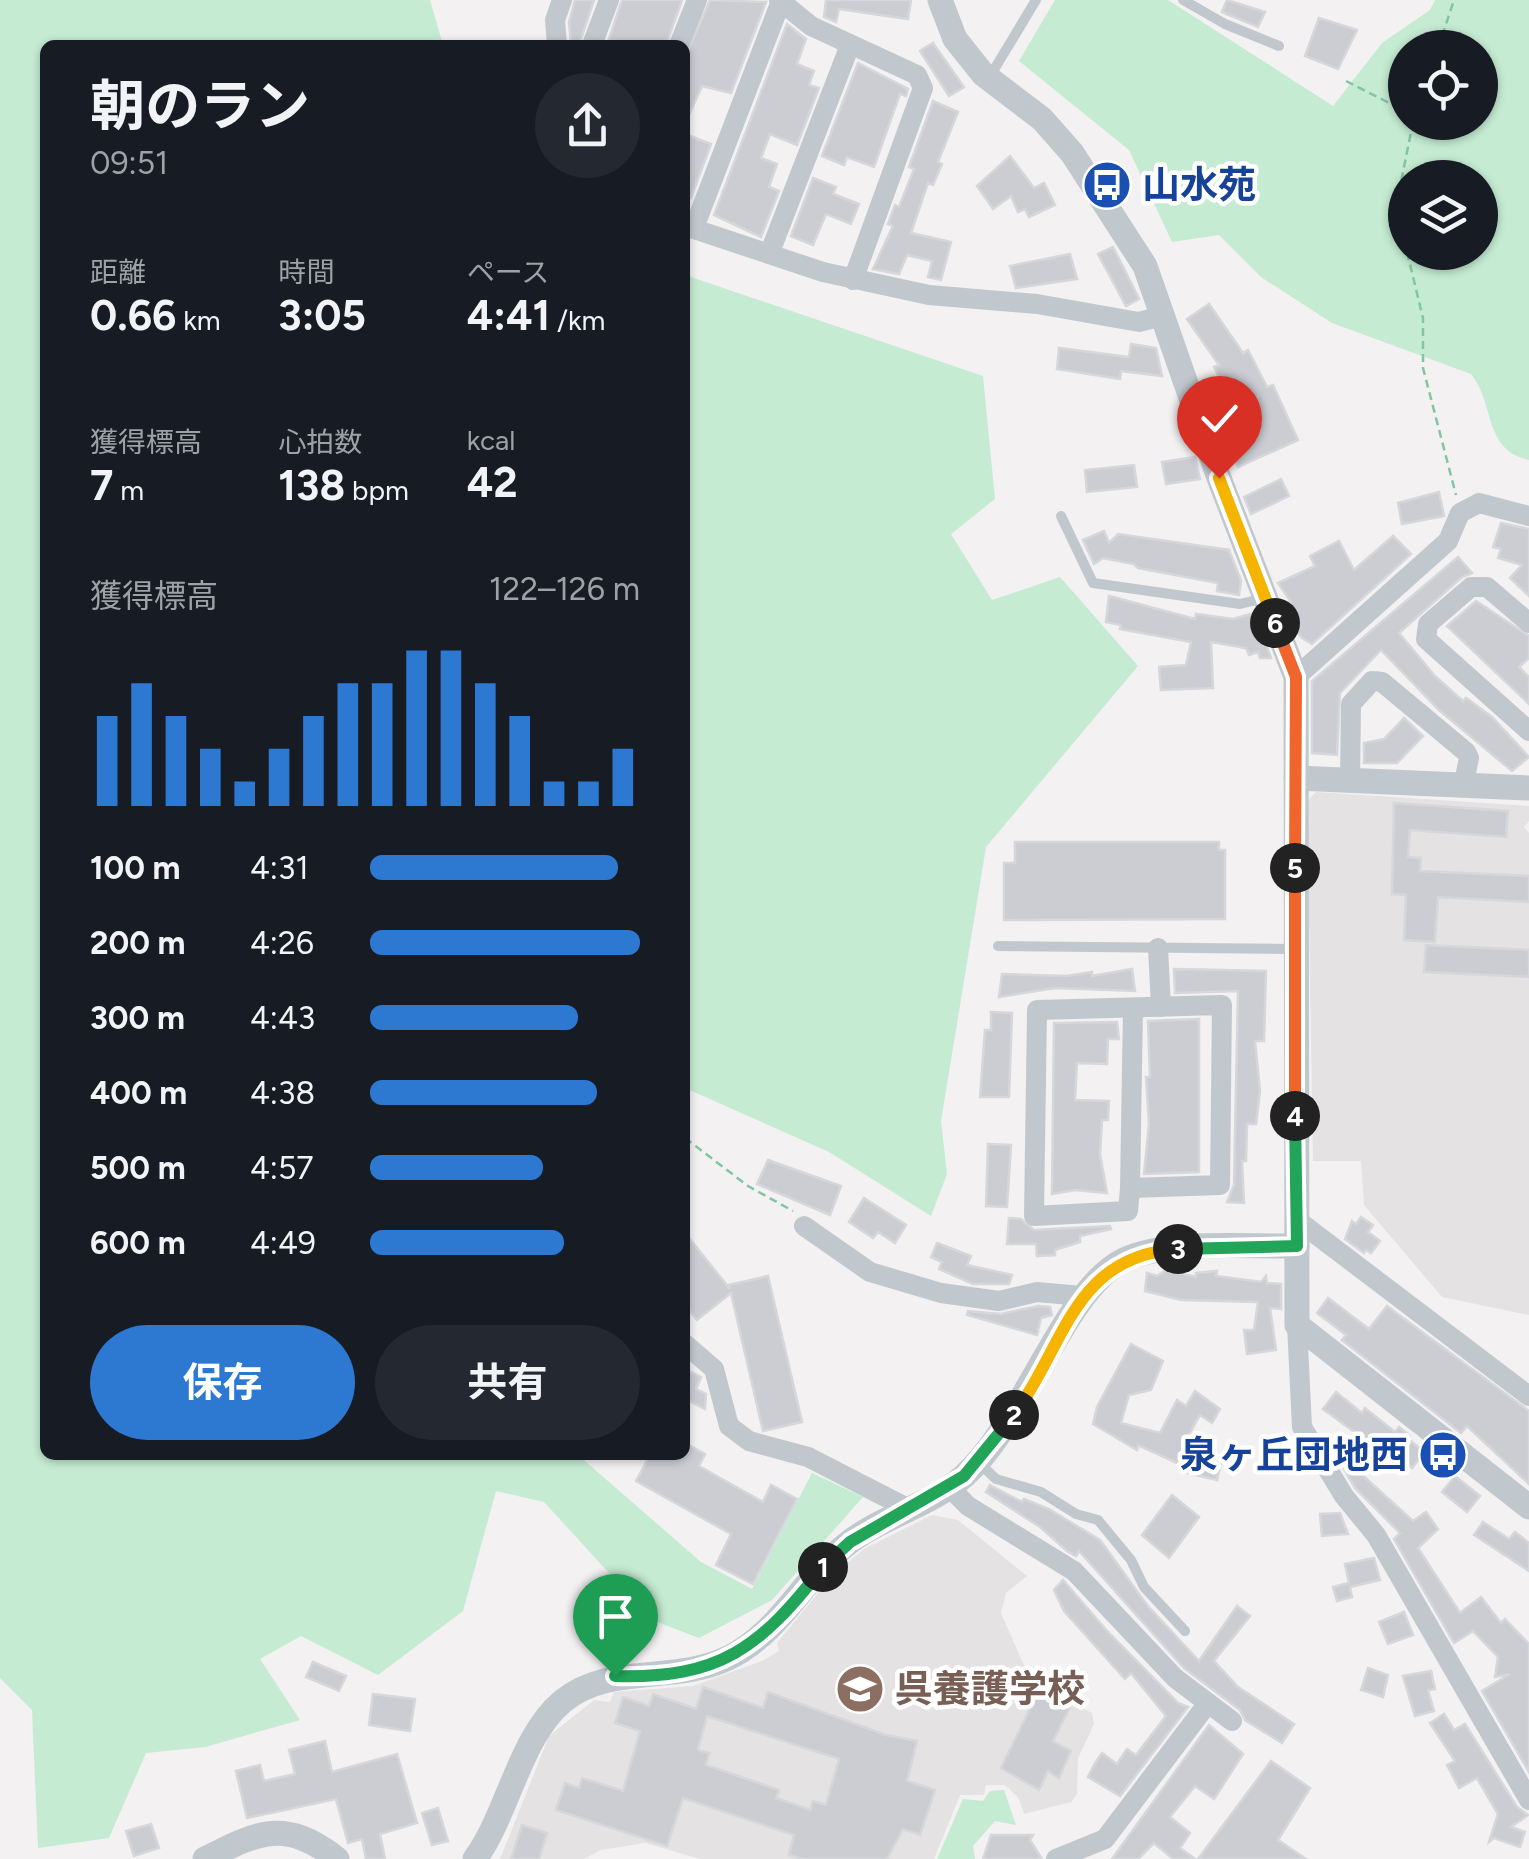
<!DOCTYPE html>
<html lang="ja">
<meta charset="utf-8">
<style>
body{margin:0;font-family:Figtree,"Noto Sans JP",sans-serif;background:#242831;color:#f1f3f6;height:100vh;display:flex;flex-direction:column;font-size:38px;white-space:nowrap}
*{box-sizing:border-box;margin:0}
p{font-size:32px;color:#9ea1a6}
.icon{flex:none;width:55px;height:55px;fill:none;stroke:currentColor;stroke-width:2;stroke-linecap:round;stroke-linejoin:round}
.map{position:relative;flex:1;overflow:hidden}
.side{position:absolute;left:40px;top:40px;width:650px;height:1420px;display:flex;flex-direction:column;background:#171b24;border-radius:15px;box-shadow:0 2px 8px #0004}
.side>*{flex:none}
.controls{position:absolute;left:1388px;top:30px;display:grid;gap:20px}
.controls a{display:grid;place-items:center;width:110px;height:110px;border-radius:50%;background:#171b24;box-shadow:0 2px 8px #0004;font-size:50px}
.pin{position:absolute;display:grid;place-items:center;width:85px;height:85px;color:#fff;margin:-102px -42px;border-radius:50% 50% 50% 0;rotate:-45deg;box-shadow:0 0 10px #0007}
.pin .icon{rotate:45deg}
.km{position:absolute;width:50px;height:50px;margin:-25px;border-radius:50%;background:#222;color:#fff;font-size:28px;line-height:50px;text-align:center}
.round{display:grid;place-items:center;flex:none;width:105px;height:105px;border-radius:52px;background:#242831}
.headline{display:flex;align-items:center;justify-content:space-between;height:170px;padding:0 50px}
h1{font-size:55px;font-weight:700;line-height:75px}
.metrics{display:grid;grid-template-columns:repeat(3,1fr);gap:15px;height:170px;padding:10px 50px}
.metrics div{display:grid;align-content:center}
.metrics b{font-size:42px;font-weight:700}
.metrics small{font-size:28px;font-weight:400}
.metrics p{font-size:28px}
.chart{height:280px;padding:20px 50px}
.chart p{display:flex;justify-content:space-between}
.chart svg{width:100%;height:180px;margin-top:10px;stroke:#2d79d1;stroke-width:6}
.primary-button{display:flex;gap:20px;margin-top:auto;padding:20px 50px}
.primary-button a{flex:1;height:115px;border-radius:60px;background:#2d79d1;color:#fff;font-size:40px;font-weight:700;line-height:115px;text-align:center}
.primary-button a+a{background:#242831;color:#f1f3f6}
ul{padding:0 50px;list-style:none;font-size:32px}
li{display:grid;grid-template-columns:160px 120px 1fr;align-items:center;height:75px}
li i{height:25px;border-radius:12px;background:#2d79d1}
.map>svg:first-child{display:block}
</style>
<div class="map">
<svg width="1529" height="1859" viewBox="0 0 1529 1859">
<rect width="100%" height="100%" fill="#f3f1f1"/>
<g fill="#e4e2e2">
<path d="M1316 792 1529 806V821L1524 827 1529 833V1315L1442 1297 1364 1205 1361 1161H1313L1307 801Z"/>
<path d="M932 1515 958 1520 1027 1576 1006 1593 1001 1613 1022 1661 1034 1683 1092 1713 1094 1724 1078 1758 1077 1794 1071 1802 1024 1814 1018 1797 1005 1785H986L984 1795H960L934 1859H700L645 1843 601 1850 584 1859H500L549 1736 594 1700 610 1702 614 1692 693 1686 762 1661 779 1651 777 1643 833 1575 864 1549Z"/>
</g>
<g fill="#c5ebd2" fill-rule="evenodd">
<path d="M0 0H430L443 45H45V1455H578L701 1562 752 1589 812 1473 863 1497 772 1600 699 1638 652 1620 544 1502 496 1491 463 1611 378 1675 301 1636 260 1659 300 1720 205 1747 146 1753 109 1838 38 1848 32 1710 0 1678Z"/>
<path d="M1055 0H1168L1333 106 1382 43 1430 10 1435 0H1529V460C1483 450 1495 403 1471 374L1332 323 1261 277 1219 235 1172 242 1129 150 1019 61ZM1405 48H1480V122H1405ZM1405 178H1480V252H1405Z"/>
<path d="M685 275 983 376 995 499 951 534 992 600 1060 577 1138 666 986 847 941 1121 947 1174 931 1216 829 1152 685 1088Z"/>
<path d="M1004 1790 1016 1825 995 1821 973 1846 975 1859H937L963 1799 983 1801 990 1791Z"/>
</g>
<g fill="#cbcdd3" stroke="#d5d7db" stroke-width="2.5" fill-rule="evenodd">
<path d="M575 0H594L579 45 571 43 569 22Z"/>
<path d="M622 0H682L666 45H607Z"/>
<path d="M710 0 766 2 731 93 702 86 685 124V57Z"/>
<path d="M826 0H911L908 19 839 9 836 22 824 17Z"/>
<path d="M1227 0 1265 12 1258 27 1222 12Z"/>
<path d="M1319 18 1357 30 1338 69 1305 56Z"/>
<path d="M787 24 806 39 797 64 814 71 809 85 819 88 797 145 770 134 761 158 777 164 769 187 779 191 761 237 714 215Z"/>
<path d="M933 43 964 87 949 96 920 51Z"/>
<path d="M858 63 908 89 906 96 900 94 874 167 847 157 844 165 822 156Z"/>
<path d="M933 101 958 112 938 162 942 164 933 185 928 183 911 233 951 242 941 280 928 277 932 261 907 255 899 274 873 269 893 226 888 224 895 205 899 207 914 169 909 167Z"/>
<path d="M685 134 711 144 691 198 685 196Z"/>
<path d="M1010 156 1034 188 1044 183 1055 205 1029 217 1025 209 1018 212 1011 196 993 209 977 186Z"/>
<path d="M813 178 836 187 833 194 859 204 851 224 826 214 813 245 791 236Z"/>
<path d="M1113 247 1139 299 1126 306 1098 254Z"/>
<path d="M1070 254 1077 279 1016 288 1010 266Z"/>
<path d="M1209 304 1243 353 1248 350 1267 387 1273 385 1298 440 1238 467 1213 411 1232 403 1214 367 1219 365 1187 319Z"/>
<path d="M1131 344 1156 348 1162 376 1121 371 1120 379 1057 369 1059 348 1129 357Z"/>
<path d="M1195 457 1200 479 1166 484 1162 462Z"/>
<path d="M1134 465 1137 487 1087 492 1085 470Z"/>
<path d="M1281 479 1289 496 1251 514 1244 497Z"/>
<path d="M1439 492 1444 516 1402 524 1398 503Z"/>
<path d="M1501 523 1529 529V596L1510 578 1522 565 1498 558 1501 549 1493 547Z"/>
<path d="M1104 531 1109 543 1118 534 1229 550 1241 581 1239 595 1217 591 1218 583 1138 568 1134 564 1103 558 1094 564 1083 540Z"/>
<path d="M1393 536 1411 554 1312 644 1302 638 1294 628 1297 625 1287 603 1291 602 1278 583 1315 566 1310 556 1339 541 1354 570Z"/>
<path d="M1458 557 1472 573 1462 577 1399 633 1435 676 1463 701 1466 698 1492 717 1529 757 1512 771 1439 710 1381 650 1340 693 1337 755 1312 753V681Z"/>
<path d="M1109 596 1195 619 1196 614 1233 619 1254 613 1271 658H1260L1258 652 1249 655 1246 648 1211 642 1213 688 1161 690 1159 667 1186 665 1191 642 1120 629 1121 625 1106 622Z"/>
<path d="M1476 601 1529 636V658L1519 667 1529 677V704L1447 626Z"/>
<path d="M1404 718 1423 736 1397 763H1364V743L1384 739Z"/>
<path d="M1394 803 1508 811 1506 837 1410 830 1408 857 1421 858 1420 871 1529 876V902L1438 897 1435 942 1404 940 1406 895 1392 894Z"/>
<path d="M1015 842H1219V850H1225V919L1004 920V863H1015Z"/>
<path d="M1426 945 1529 950V977L1424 972Z"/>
<path d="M1132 969 1135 991 1055 988 999 997 1002 974 1067 976 1092 972V976Z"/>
<path d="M1174 969 1266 971 1264 1041H1255L1260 1091 1256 1124H1247L1246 1161H1242L1244 1203 1227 1202 1234 1185 1238 991 1175 993Z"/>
<path d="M991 1012 1012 1013 1009 1097H980L985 1030H991Z"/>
<path d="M1199 1019V1172L1144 1174 1149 1124 1146 1077H1150L1148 1021Z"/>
<path d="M1117 1022 1119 1039H1108L1107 1064 1077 1063 1075 1100 1109 1101 1108 1120H1102L1100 1154 1107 1193 1075 1190 1052 1194 1054 1023Z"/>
<path d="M988 1144 1011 1145 1007 1207 986 1206Z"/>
<path d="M768 1160 841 1186 830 1215 757 1184Z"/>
<path d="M864 1198 906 1225 895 1243 878 1232 873 1238 849 1222Z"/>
<path d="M1361 1217 1373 1225 1368 1232 1380 1241 1371 1253 1366 1250 1364 1253 1345 1239 1352 1221 1356 1224Z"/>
<path d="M1009 1218 1021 1219 1034 1230 1110 1226 1111 1229 1080 1236V1242L1055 1250V1255L1037 1256 1036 1244H1007Z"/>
<path d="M685 1233 730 1289 729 1285 768 1276 802 1422 763 1431 731 1293 697 1320 685 1305Z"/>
<path d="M937 1243 971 1256 967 1265 1012 1275 1009 1284H973L939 1269 942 1262 931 1257Z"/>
<path d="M1166 1270 1196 1277V1273L1217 1271 1216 1276 1261 1282 1266 1276 1267 1283 1281 1284V1309L1270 1308 1276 1350 1247 1354 1244 1330H1254L1258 1302 1181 1300 1145 1291 1147 1273 1157 1276Z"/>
<path d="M1328 1298 1369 1329 1387 1306 1529 1411V1484L1467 1426 1461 1433 1342 1340 1346 1335 1317 1313Z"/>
<path d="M1038 1306 1050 1307 1052 1315 1041 1318 1037 1335 967 1315 968 1311 1001 1314Z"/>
<path d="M1131 1344 1163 1361 1151 1390 1129 1395 1121 1423 1160 1433 1177 1400 1186 1406 1195 1391 1220 1409 1212 1423 1200 1415 1185 1442 1205 1447 1203 1459 1221 1463 1217 1480 1187 1473 1188 1468 1138 1445 1137 1450 1093 1424 1097 1407Z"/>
<path d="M685 1369 701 1377 696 1389 706 1394 705 1409 689 1401 685 1410Z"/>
<path d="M1336 1392 1362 1413 1365 1408 1395 1432 1399 1427 1410 1436 1408 1439 1425 1452 1412 1468 1374 1437 1368 1442 1323 1409Z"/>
<path d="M685 1443 705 1454 699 1466 763 1502 771 1485 797 1499 753 1584 716 1565 731 1534 636 1481 650 1455H685Z"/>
<path d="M1349 1463 1413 1521 1426 1512 1438 1529 1418 1548 1460 1613 1481 1597 1501 1623 1505 1619 1529 1644V1772L1482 1691 1510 1674 1495 1677 1498 1657 1473 1631 1454 1643 1394 1539 1400 1533 1355 1488 1344 1469Z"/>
<path d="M1455 1476 1480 1496 1467 1512 1442 1492Z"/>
<path d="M990 1485 1022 1502 1024 1499 1049 1509 1100 1540 1147 1605 1199 1661 1237 1606 1250 1616 1214 1661 1238 1687 1294 1724 1282 1743 1245 1720 1240 1710 1184 1668 1079 1551 1076 1556 1067 1551 1040 1527 986 1492Z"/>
<path d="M1172 1495 1199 1517 1169 1558 1142 1535Z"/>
<path d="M1340 1513 1348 1534 1322 1536 1320 1514Z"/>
<path d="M1483 1522 1509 1539 1515 1532 1529 1543V1571L1474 1535Z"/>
<path d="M1374 1558 1380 1580 1350 1587 1352 1597 1337 1601 1333 1587 1349 1583 1345 1564Z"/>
<path d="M1063 1580 1108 1632 1178 1703 1188 1707 1120 1796 1088 1777 1094 1765 1102 1753 1117 1764 1127 1749 1136 1755 1166 1716 1131 1673 1125 1679 1064 1611 1054 1590Z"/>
<path d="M1404 1612 1413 1635 1388 1644 1379 1622Z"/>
<path d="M313 1662 346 1676 339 1691 306 1677Z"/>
<path d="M1368 1668 1388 1675 1383 1697 1361 1690Z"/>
<path d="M1431 1671 1435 1689 1428 1690 1434 1711 1415 1716 1403 1676Z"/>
<path d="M1041 1686 1072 1703 1053 1741 1071 1751 1059 1778 1048 1771 1039 1790 1001 1768Z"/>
<path d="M703 1687 763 1708 768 1692 886 1735 917 1741 907 1781 935 1790 920 1835 903 1829 887 1859H803L789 1855 794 1835 683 1798 667 1846 556 1810 565 1783 579 1788 582 1778 623 1791 640 1731 615 1723 623 1697 649 1706 653 1694 696 1709ZM707 1716 839 1759 826 1805 813 1801 810 1810 776 1798 779 1790 706 1765 709 1753 698 1750Z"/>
<path d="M373 1694 415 1699 410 1731 369 1725Z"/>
<path d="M1444 1714 1454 1730 1465 1724 1517 1807 1528 1815 1511 1827 1525 1832 1520 1847 1494 1838 1489 1842 1498 1814 1477 1778 1459 1788 1447 1765 1455 1761 1430 1723Z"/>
<path d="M1209 1725 1243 1754 1214 1799 1195 1786 1170 1817 1190 1833 1180 1848 1195 1859H1173L1154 1843 1138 1859H1112Z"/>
<path d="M325 1741 332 1772 397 1754 417 1823 380 1834 385 1859H366L362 1839 348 1843 336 1799 247 1818 236 1771 260 1765 264 1781 295 1774 289 1750Z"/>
<path d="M1271 1761 1310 1788 1278 1840 1306 1859H1198Z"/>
<path d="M438 1808 448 1841 432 1845 422 1813Z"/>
<path d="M151 1824 159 1848 134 1856 126 1831Z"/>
<path d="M522 1825 547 1833 539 1859H511Z"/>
<path d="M991 1835H1033L1030 1840 1042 1859H983Z"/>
</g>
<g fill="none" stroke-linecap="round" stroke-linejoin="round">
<g stroke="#80c6a1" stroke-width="2.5" stroke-dasharray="8 5" stroke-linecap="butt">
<path d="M1438 48 1454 0"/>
<path d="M1346 81 1405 111"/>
<path d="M1405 245 1401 182 1413 122"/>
<path d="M1407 252 1423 318V368L1456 495"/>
<path d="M685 1138 748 1186 793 1211"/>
</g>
<g stroke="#c0c8ce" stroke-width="10">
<path d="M1183 0 1225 24 1279 46"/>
<path d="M989 78 1036 0"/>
<path d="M1061 516 1093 583 1240 604 1265 598"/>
<path d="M998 946 1293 949"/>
<path d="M978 1462 996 1479 1041 1492 1076 1514 1098 1520 1131 1560 1144 1587 1185 1631"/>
</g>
<g stroke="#c0c8ce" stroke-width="20">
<path d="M779 0 811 26 917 75 923 88 853 280"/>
<path d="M557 45 555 20 562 0"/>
<path d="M592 45 609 0"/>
<path d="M679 45 697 0"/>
<path d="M685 226 823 272 929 295 1037 304 1139 322 1162 316"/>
<path d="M694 228 781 1"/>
<path d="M770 252 850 45"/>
<path d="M1529 623 1487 587H1471L1428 624 1426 639 1529 731"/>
<path d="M1296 677 1448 541 1460 513 1479 503 1529 516"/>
<path d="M1350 779 1351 704 1372 681 1382 682 1466 752 1469 758 1463 787"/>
<path d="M1158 948 1161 1007"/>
<path d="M1222 1005 1220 1185 1130 1188 1128 1211 1034 1216 1037 1010Z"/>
<path d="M1130 1188 1133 1008"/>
<path d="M1297 1220 1529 1396"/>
<path d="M804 1226 870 1272 941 1293 999 1301 1037 1292 1082 1296"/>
<path d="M1297 1325 1302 1427 1344 1496 1376 1535 1529 1800"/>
<path d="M685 1344 714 1369 729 1426 749 1441 808 1457 909 1509"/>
<path d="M949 1487 968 1506 1074 1571 1175 1678 1232 1721"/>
<path d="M1056 1859 1105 1839 1208 1703"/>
</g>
<g stroke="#c0c8ce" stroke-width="25">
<path d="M940 0 955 39 983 74 1042 119 1072 153 1145 266 1219 478 1296 677 1297 1325 1529 1507"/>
<path d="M1296 778 1529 788"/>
<path d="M205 1859C258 1832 285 1818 337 1859"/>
<path d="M475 1859C508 1814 520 1736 563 1701 610 1663 674 1684 728 1658 781 1632 802 1579 847 1544 882 1516 930 1506 964 1476 1024 1423 1065 1288 1124 1260 1168 1239 1248 1247 1297 1246"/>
</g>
</g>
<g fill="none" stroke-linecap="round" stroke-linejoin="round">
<g stroke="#fff" stroke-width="20">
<path id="split-1" d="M615 1676C720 1679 760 1648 823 1567"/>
</g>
<g stroke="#fff" stroke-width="20">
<path id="split-2" d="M823 1567 850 1542 964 1476 1014 1415"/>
</g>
<g stroke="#fff" stroke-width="20">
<path id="split-3" d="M1014 1415C1066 1344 1073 1256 1178 1249"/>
</g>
<g stroke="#fff" stroke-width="20">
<path id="split-4" d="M1178 1249 1297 1246 1295 1116"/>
</g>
<g stroke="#fff" stroke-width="20">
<path id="split-5" d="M1295 1116V868"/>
</g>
<g stroke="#fff" stroke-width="20">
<path id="split-6" d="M1275 623 1296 677 1295 868"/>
</g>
<g stroke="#fff" stroke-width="20">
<path id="split-7" d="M1219 478 1275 623"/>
</g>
<use href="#split-1" stroke="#22a559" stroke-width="12"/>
<use href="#split-2" stroke="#22a559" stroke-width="12"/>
<use href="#split-3" stroke="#f5b400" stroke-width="12"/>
<use href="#split-4" stroke="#22a559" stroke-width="12"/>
<use href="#split-5" stroke="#f0652b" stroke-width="12"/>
<use href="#split-6" stroke="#f0652b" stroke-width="12"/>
<use href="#split-7" stroke="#f5b400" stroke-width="12"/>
</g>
<defs>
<g id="bus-disc" transform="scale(2.5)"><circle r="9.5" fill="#1a4fb4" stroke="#fff"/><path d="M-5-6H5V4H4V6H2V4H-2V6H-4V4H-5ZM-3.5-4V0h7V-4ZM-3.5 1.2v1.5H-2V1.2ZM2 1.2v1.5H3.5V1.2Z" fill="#fff"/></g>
<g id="school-disc" transform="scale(2.5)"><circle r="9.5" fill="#8d6e63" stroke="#fff"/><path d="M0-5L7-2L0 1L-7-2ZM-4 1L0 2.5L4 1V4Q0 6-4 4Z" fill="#fff"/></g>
</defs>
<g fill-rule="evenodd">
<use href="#bus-disc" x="1107" y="185"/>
<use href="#bus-disc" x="1443" y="1455"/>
<use href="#school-disc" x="860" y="1689"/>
</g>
<g text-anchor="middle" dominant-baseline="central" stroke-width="9" stroke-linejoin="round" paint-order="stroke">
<g font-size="38" font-weight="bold" fill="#164399" stroke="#fff" text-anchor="start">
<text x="1142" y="185">山水苑</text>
<text x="1408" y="1455" text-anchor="end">泉ヶ丘団地西</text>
</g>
<g font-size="38" font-weight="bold" fill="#785e54" stroke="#fff" text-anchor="start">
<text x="895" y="1689">呉養護学校</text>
</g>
</g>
</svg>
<div class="controls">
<a><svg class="icon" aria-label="locate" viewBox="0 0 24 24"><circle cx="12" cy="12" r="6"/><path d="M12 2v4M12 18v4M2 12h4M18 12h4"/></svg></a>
<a><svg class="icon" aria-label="layers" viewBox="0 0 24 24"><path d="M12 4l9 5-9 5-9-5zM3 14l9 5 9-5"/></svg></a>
</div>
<div class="pin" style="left:615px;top:1676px;background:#1e9e55"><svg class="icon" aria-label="arrive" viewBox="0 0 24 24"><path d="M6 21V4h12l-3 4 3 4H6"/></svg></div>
<div class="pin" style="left:1219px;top:478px;background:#d93025"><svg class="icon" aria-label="check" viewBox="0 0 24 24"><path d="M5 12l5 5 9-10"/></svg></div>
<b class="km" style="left:823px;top:1567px">1</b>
<b class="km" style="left:1014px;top:1415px">2</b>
<b class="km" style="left:1178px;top:1249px">3</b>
<b class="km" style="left:1295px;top:1116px">4</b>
<b class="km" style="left:1295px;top:868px">5</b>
<b class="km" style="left:1275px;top:623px">6</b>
<section class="side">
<div class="headline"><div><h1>朝のラン</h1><p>09:51</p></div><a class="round"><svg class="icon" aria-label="share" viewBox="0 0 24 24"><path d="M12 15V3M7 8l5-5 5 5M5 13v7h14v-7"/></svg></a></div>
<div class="metrics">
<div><p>距離</p><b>0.66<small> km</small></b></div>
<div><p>時間</p><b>3:05</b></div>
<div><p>ペース</p><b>4:41<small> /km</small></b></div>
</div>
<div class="metrics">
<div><p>獲得標高</p><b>7<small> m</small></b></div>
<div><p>心拍数</p><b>138<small> bpm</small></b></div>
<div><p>kcal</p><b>42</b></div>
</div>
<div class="chart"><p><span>獲得標高</span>122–126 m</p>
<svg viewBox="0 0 160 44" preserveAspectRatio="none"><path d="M5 44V22M15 44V14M25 44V22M35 44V30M45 44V38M55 44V30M65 44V22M75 44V14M85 44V14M95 44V6M105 44V6M115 44V14M125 44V22M135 44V38M145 44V38M155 44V30"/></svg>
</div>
<ul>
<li><b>100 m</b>4:31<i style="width:92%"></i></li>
<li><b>200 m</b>4:26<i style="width:100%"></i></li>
<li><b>300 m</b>4:43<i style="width:77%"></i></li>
<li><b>400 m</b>4:38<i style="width:84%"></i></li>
<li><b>500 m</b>4:57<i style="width:64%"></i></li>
<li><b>600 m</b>4:49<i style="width:72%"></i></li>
</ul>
<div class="primary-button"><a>保存</a><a>共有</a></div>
</section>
</div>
